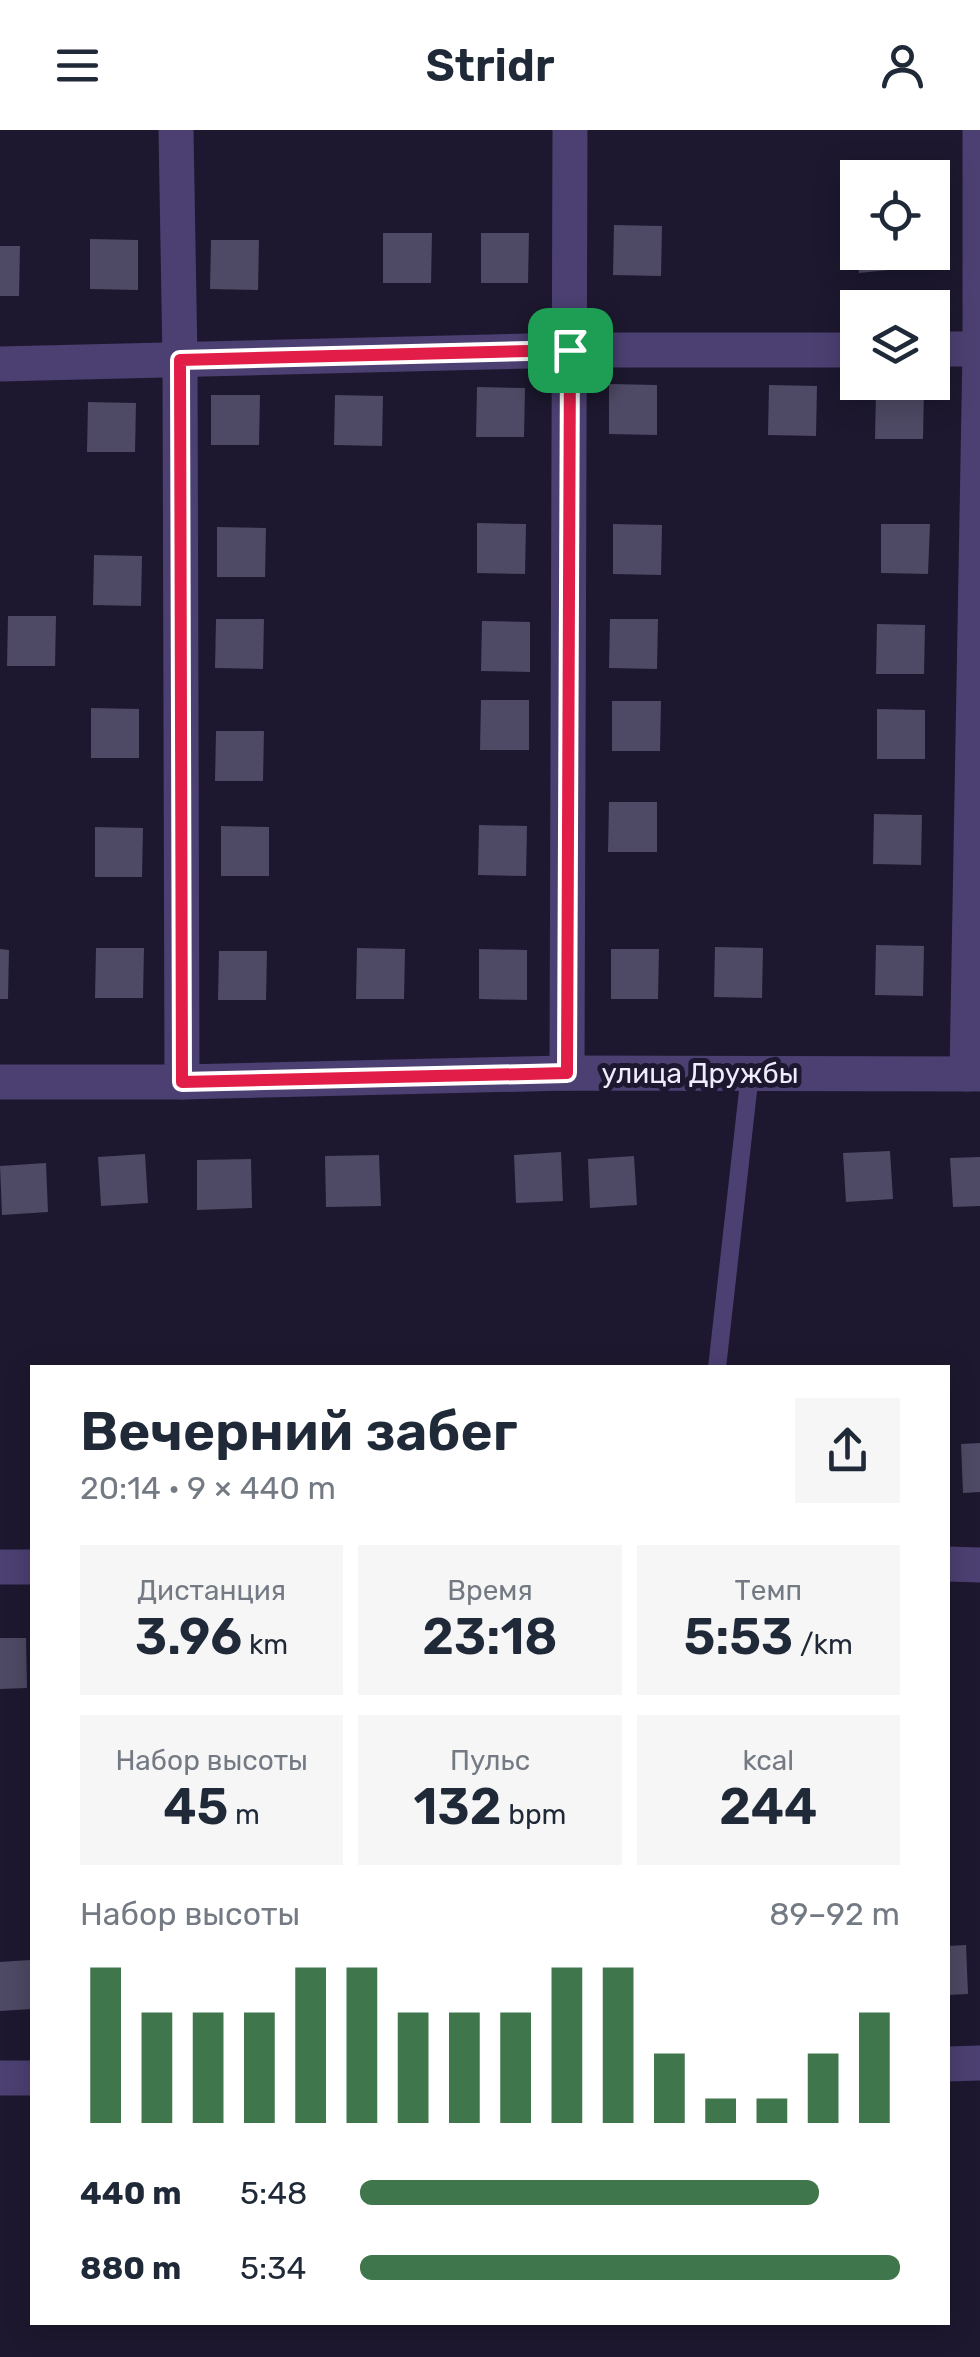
<!DOCTYPE html>
<html lang="ru">
<meta charset="utf-8">
<style>
body{margin:0;font-family:Rubik,sans-serif;background:#f6f6f7;color:#1f2937;height:100vh;display:flex;flex-direction:column;font-size:38px;white-space:nowrap}
*{box-sizing:border-box;margin:0}
p{font-size:32px;color:#747a83}
.icon{flex:none;width:55px;height:55px;fill:none;stroke:currentColor;stroke-width:2;stroke-linecap:round;stroke-linejoin:round}
.map{position:relative;flex:1;overflow:hidden}
.details{position:absolute;left:30px;top:1235px;width:920px;height:960px;display:flex;flex-direction:column;background:#fff;border-radius:0px;box-shadow:0 5px 25px #0003}
.details>*{flex:none}
.fabs{position:absolute;left:840px;top:30px;display:grid;gap:20px}
.fabs a{display:grid;place-items:center;width:110px;height:110px;border-radius:0px;background:#fff;box-shadow:0 5px 25px #0003;font-size:50px}
.pin{position:absolute;display:grid;place-items:center;width:85px;height:85px;color:#fff;margin:-42px;border-radius:20px;box-shadow:0 5px 15px #0006}
.round{display:grid;place-items:center;flex:none;width:105px;height:105px;border-radius:0px;background:#f6f6f7}
.headline{display:flex;align-items:center;justify-content:space-between;height:170px;padding:0 50px}
h1{font-size:55px;font-weight:600;line-height:75px}
.stats{display:grid;grid-template-columns:repeat(3,1fr);gap:15px;height:170px;padding:10px 50px}
.stats div{display:grid;align-content:center;border-radius:0px;background:#f6f6f7;text-align:center}
.stats b{font-size:50px;font-weight:600}
.stats small{font-size:28px;font-weight:400}
.stats p{font-size:28px}
.chart{height:280px;padding:20px 50px}
.chart p{display:flex;justify-content:space-between}
.chart svg{width:100%;height:180px;margin-top:10px;stroke:#40764c;stroke-width:6}
ul{padding:0 50px;list-style:none;font-size:32px}
li{display:grid;grid-template-columns:160px 120px 1fr;align-items:center;height:75px}
li i{height:25px;border-radius:12px;background:#40764c}
header{display:flex;justify-content:space-between;align-items:center;height:130px;padding:0 50px;background:#fff;font-size:45px;font-weight:600}
.map>svg:first-child{display:block}
</style>
<header><svg class="icon" aria-label="menu" viewBox="0 0 24 24"><path d="M4 6h16M4 12h16M4 18h16"/></svg>Stridr<svg class="icon" aria-label="person" viewBox="0 0 24 24"><circle cx="12" cy="8" r="4"/><path d="M4 21q1-7 8-7t8 7"/></svg></header>
<div class="map">
<svg width="980" height="2227" viewBox="0 0 980 2227">
<rect width="100%" height="100%" fill="#1d182f"/>
<g fill="#4e4964">
<path d="M614 95 662 96 661 146 613 145Z"/>
<path d="M383 103H432L431 153H383Z"/>
<path d="M481 103H529L528 153H481Z"/>
<path d="M90 109 138 110V160L90 159Z"/>
<path d="M211 110H259L258 160 210 159Z"/>
<path d="M0 116H20L19 166H0Z"/>
<path d="M857 122H927L928 136 859 143Z"/>
<path d="M609 254 657 255V305L609 304Z"/>
<path d="M769 255 817 256 816 306 768 305Z"/>
<path d="M477 257 525 258 524 307H476Z"/>
<path d="M876 259H924L923 309H875Z"/>
<path d="M211 265H260L259 315H211Z"/>
<path d="M335 265 383 266 382 316 334 315Z"/>
<path d="M88 272 136 273 135 322H87Z"/>
<path d="M477 393 526 394 525 444 477 443Z"/>
<path d="M613 394 662 395 661 445 613 444Z"/>
<path d="M881 394H930L928 444 881 443Z"/>
<path d="M217 397 266 398 265 447H217Z"/>
<path d="M94 425 142 426 141 476 93 475Z"/>
<path d="M8 486H56L55 536H7Z"/>
<path d="M216 489H264L263 539 215 538Z"/>
<path d="M610 489H658L657 539 609 538Z"/>
<path d="M482 491 530 492V542L481 541Z"/>
<path d="M877 494 925 495 924 544H876Z"/>
<path d="M481 570H529V620H480Z"/>
<path d="M612 571H661L660 621H612Z"/>
<path d="M91 578 139 579V628H91Z"/>
<path d="M877 579 925 580V629H877Z"/>
<path d="M216 601H264L263 651H215Z"/>
<path d="M609 672H657V722H608Z"/>
<path d="M874 684 922 685 921 735 873 734Z"/>
<path d="M479 695 527 696 526 746 478 745Z"/>
<path d="M221 696 269 697V746H221Z"/>
<path d="M95 697 143 698 142 747H95Z"/>
<path d="M876 815 924 816 923 866 875 865Z"/>
<path d="M715 817 763 818 762 868 714 867Z"/>
<path d="M96 818H144L143 868H95Z"/>
<path d="M357 818 405 819 404 869H356Z"/>
<path d="M0 819 9 820 8 869H0Z"/>
<path d="M479 819 527 820V870L479 869Z"/>
<path d="M611 819H659L658 869H611Z"/>
<path d="M219 821H267L266 870H218Z"/>
<path d="M890 1021 893 1069 846 1072 843 1023Z"/>
<path d="M561 1022 563 1071 516 1073 514 1025Z"/>
<path d="M145 1024 148 1073 101 1076 98 1027Z"/>
<path d="M379 1025 381 1076 326 1077 325 1026Z"/>
<path d="M634 1026 637 1075 590 1078 588 1029Z"/>
<path d="M980 1027V1076L953 1077 950 1028Z"/>
<path d="M251 1029 252 1078 197 1080V1030Z"/>
<path d="M46 1033 48 1082 2 1085 0 1036Z"/>
<path d="M980 1313V1362L963 1363 961 1314Z"/>
<path d="M0 1508H26L27 1558 0 1559Z"/>
<path d="M966 1815 968 1864 948 1865V1816Z"/>
<path d="M30 1830 32 1879 0 1881V1832Z"/>
</g>
<g fill="none" stroke-linecap="round" stroke-linejoin="round">
<path stroke="#4c4072" stroke-width="18" d="M717 1238 750 943"/>
<g stroke="#4c4072" stroke-width="35">
<path d="M176 0 180 230 182 952"/>
<path d="M932 219H980"/>
<path d="M0 234 569 220H858"/>
<path d="M567 943 570 0"/>
<path d="M967 944 980 219V0"/>
<path d="M0 952H182L567 943 980 944"/>
<path d="M948 1434 980 1435"/>
<path d="M0 1437H32"/>
<path d="M948 1934 980 1933"/>
<path d="M0 1948H32"/>
</g>
</g>
<g fill="none" stroke-linecap="round" stroke-linejoin="round">
<g stroke="#fff" stroke-width="20">
<path id="route" d="M570 220 567 943 182 952 180 230Z"/>
</g>
<use href="#route" stroke="#e11d48" stroke-width="12"/>
</g>
<g text-anchor="middle" dominant-baseline="central" stroke-width="10" stroke-linejoin="round" paint-order="stroke">
<g font-size="28" fill="#efecfd" stroke="#1d182f">
<text x="700" y="943">улица Дружбы</text>
</g>
</g>
</svg>
<div class="fabs">
<a><svg class="icon" aria-label="locate" viewBox="0 0 24 24"><circle cx="12" cy="12" r="6"/><path d="M12 2v4M12 18v4M2 12h4M18 12h4"/></svg></a>
<a><svg class="icon" aria-label="layers" viewBox="0 0 24 24"><path d="M12 4l9 5-9 5-9-5zM3 14l9 5 9-5"/></svg></a>
</div>
<div class="pin" style="left:570px;top:220px;background:#1e9e55"><svg class="icon" aria-label="arrive" viewBox="0 0 24 24"><path d="M6 21V4h12l-3 4 3 4H6"/></svg></div>
<section class="details">
<div class="headline"><div><h1>Вечерний забег</h1><p>20:14 · 9 × 440 m</p></div><a class="round"><svg class="icon" aria-label="share" viewBox="0 0 24 24"><path d="M12 15V3M7 8l5-5 5 5M5 13v7h14v-7"/></svg></a></div>
<div class="stats">
<div><p>Дистанция</p><b>3.96<small> km</small></b></div>
<div><p>Время</p><b>23:18</b></div>
<div><p>Темп</p><b>5:53<small> /km</small></b></div>
</div>
<div class="stats">
<div><p>Набор высоты</p><b>45<small> m</small></b></div>
<div><p>Пульс</p><b>132<small> bpm</small></b></div>
<div><p>kcal</p><b>244</b></div>
</div>
<div class="chart"><p><span>Набор высоты</span>89–92 m</p>
<svg viewBox="0 0 160 44" preserveAspectRatio="none"><path d="M5 44V6M15 44V17M25 44V17M35 44V17M45 44V6M55 44V6M65 44V17M75 44V17M85 44V17M95 44V6M105 44V6M115 44V27M125 44V38M135 44V38M145 44V27M155 44V17"/></svg>
</div>
<ul>
<li><b>440 m</b>5:48<i style="width:85%"></i></li>
<li><b>880 m</b>5:34<i style="width:100%"></i></li>
</ul>
</section>
</div>
